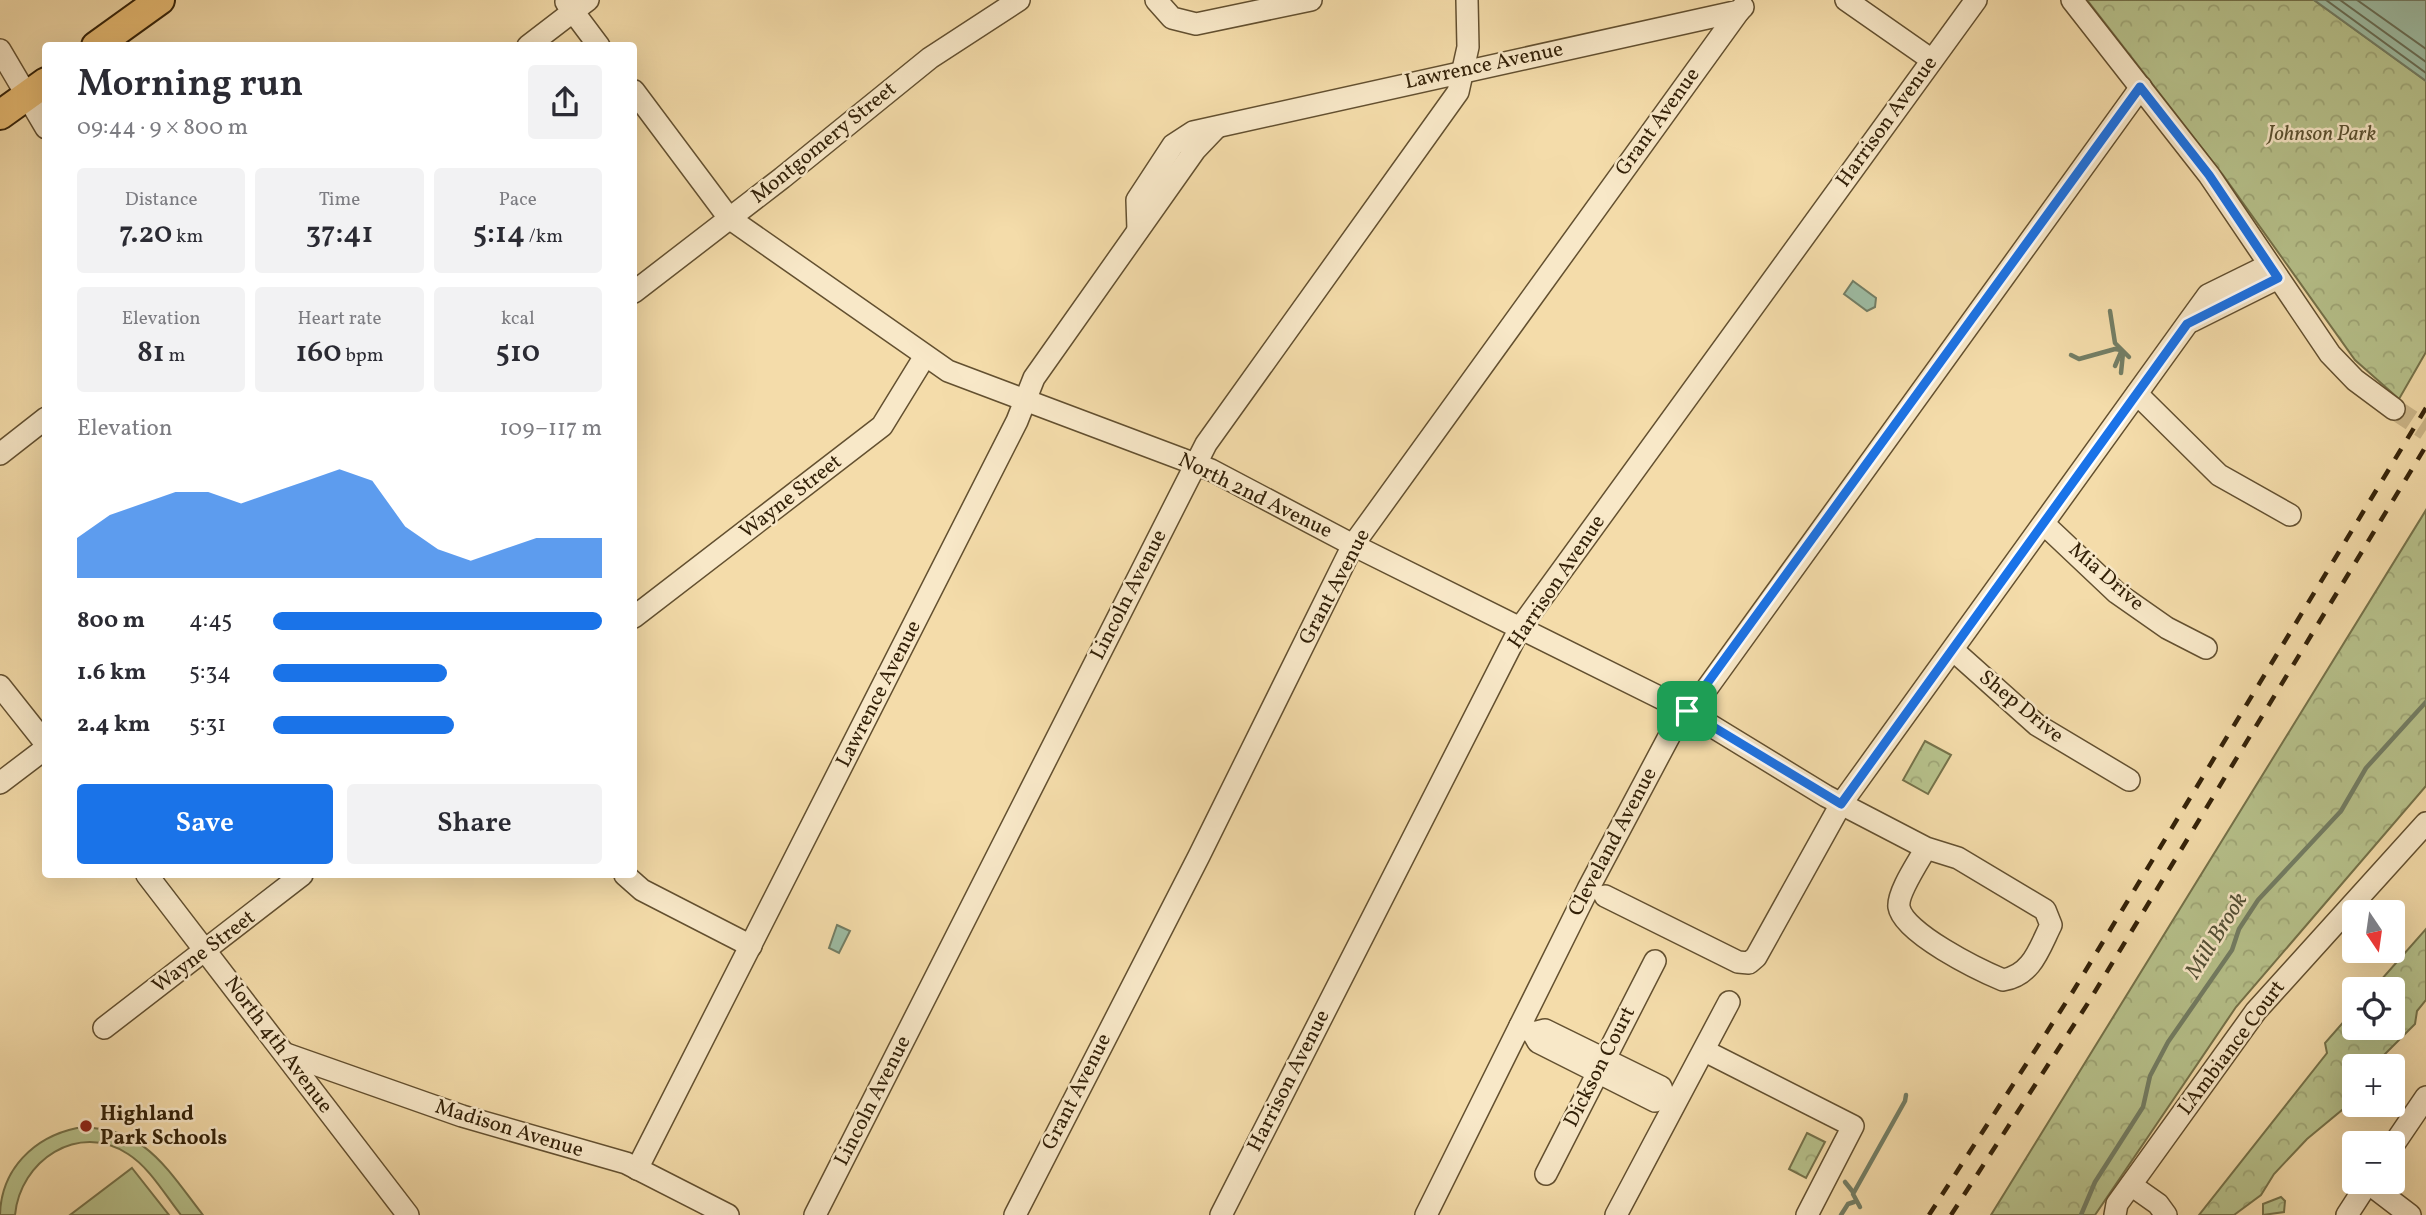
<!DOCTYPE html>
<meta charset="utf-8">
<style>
body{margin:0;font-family:Vollkorn,serif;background:#f2f2f3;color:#2b2b33;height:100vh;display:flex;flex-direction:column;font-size:26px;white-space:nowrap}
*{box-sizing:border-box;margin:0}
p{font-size:23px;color:#7c7c81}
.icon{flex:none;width:38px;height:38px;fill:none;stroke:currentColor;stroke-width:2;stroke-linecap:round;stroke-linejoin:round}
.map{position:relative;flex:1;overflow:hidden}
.details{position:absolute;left:42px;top:42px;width:595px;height:836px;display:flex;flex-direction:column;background:#fff;border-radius:7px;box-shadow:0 7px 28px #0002}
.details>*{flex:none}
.needle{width:46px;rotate:167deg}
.buttons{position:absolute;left:2342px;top:900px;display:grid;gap:14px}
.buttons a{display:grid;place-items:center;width:63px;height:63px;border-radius:7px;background:#fff;box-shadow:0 7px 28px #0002;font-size:35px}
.pin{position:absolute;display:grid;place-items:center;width:60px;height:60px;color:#fff;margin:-30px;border-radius:14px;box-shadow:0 4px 10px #0006}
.round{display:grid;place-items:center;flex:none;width:74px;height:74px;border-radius:7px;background:#f2f2f3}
.overview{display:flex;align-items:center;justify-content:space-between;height:119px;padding:0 35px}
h1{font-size:38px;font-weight:600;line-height:52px}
.figures{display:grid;grid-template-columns:repeat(3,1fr);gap:10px;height:119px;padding:7px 35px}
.figures div{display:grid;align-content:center;border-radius:7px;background:#f2f2f3;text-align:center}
.figures b{font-size:30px;font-weight:600}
.figures small{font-size:19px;font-weight:400}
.figures p{font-size:19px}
.chart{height:196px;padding:14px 35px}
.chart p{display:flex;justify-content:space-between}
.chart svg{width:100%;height:126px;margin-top:7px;fill:#1a73e8;opacity:.7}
.primary-button{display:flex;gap:14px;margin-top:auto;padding:14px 35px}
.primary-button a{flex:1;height:80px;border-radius:7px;background:#1a73e8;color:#fff;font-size:28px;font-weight:600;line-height:80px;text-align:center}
.primary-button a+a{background:#f2f2f3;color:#2b2b33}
ul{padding:0 35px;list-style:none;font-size:23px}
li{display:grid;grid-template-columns:112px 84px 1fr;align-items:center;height:52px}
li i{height:18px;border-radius:9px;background:#1a73e8}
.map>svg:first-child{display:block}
</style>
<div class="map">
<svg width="2426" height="1215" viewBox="0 0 2426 1215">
<defs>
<pattern id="forest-crowns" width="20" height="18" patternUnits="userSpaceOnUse" patternTransform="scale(1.75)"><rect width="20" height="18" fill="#b7c28c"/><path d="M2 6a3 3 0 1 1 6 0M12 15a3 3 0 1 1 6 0" fill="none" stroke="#9ea677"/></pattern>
</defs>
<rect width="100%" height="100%" fill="#f4dcaa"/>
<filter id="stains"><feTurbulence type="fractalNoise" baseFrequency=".00286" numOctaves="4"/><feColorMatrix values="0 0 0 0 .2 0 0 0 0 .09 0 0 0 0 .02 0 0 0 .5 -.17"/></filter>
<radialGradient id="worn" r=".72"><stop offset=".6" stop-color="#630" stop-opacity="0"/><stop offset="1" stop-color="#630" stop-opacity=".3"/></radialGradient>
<g fill="url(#forest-crowns)" stroke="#75724a" stroke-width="2">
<path d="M2087 0H2314L2426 81V352L2399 399 2355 360 2223 175Z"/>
<path d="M2426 510V786L2236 1007 2095 1215H1991Z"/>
<path d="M1925 741 1951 755 1928 794 1903 780Z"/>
<path d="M2426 929V1000L2417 1011 2415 1024 2373 1066H2354V1096L2348 1105 2307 1139 2274 1174 2261 1195 2234 1215H2199L2327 1053 2325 1043 2354 1010V1027H2392V989H2373Z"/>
<path d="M1807 1133 1825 1142 1806 1178 1789 1169Z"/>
<path d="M2281 1197 2285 1201 2284 1212 2263 1215V1204Z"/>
</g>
<g fill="#b7c28c" stroke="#75724a" stroke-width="2">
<path d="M77 1128C143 1124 167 1169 203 1215H181C165 1195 150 1168 128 1154 78 1121 20 1161 15 1215H0C1 1169 34 1137 77 1128Z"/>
<path d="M132 1168 169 1215H70Z"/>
</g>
<g fill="#9dbca3" stroke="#737e65" stroke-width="2">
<path d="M2314 0H2426V81Z"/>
<path d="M1853 281 1876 298 1875 307 1867 311 1844 294Z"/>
<path d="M837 925 850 931 839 953 829 948Z"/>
</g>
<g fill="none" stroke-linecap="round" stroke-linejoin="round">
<g stroke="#686e56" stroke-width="2">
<path d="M2326 0 2426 73"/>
<path d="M2340 0 2426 62"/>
<path d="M2357 0 2426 49"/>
</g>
<g stroke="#737e65" stroke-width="4.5">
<path d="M2110 311 2115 343 2129 357"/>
<path d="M2071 355 2079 359 2115 349 2121 350"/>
<path d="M2115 366 2121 352"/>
<path d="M2121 373 2123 353"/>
<path d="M1845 1182 1853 1192"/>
<path d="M1860 1207 1853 1194 1905 1101 1906 1095"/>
<path d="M1841 1215 1848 1204 1854 1202"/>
<path d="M2081 1215 2095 1182 2143 1107 2150 1076 2168 1042 2232 950 2239 929 2258 900 2341 811 2366 768 2426 702"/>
</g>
<path stroke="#cdb78a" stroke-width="21" stroke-dasharray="21 10" stroke-linecap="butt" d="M2394 409 2426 430"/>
<g stroke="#635030" stroke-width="24">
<g id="minor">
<path d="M1156 0 1172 18 1196 24 1311 0"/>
<path d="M1846 0 1932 60"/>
<path d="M2072 0 2209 175 2330 354 2355 380 2394 409"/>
<path d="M566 2 599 46"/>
<path d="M528 46 588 0"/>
<path d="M0 50 46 128"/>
<path d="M634 91 729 218 948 371 1211 470 1353 545 1687 711 1826 796 1926 848 1958 858 2045 910 2051 925C2039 949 2032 975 2003 980 1979 970 1903 933 1899 907 1897 893 1919 861 1926 848"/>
<path d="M1138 230 1137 200 1173 145 1193 132 1739 11 1743 7"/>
<path d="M634 292 782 178 930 58 1019 0"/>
<path d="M2192 321 2278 278"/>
<path d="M2137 394 2219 475 2290 515"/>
<path d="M0 454 46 418"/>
<path d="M2044 524 2117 593 2167 628 2206 648"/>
<path d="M634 617 882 426 925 356"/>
<path d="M1953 650 2037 725 2129 780"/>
<path d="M0 686 46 744"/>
<path d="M0 783 46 748"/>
<path d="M147 875 408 1215"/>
<path d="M625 875 642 890 751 946"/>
<path d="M1605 896 1738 962 1749 963 1756 957 1841 804 2187 324 2208 295 2269 265"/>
<path d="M1520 1026 1533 1033 1538 1042 1655 1101 1664 1096 1661 1087 1545 1030 1533 1033"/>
<path d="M104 1028 302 875"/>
<path d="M1705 1051 1853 1126 1807 1215"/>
<path d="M286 1054 462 1116 626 1163 728 1215"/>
<path d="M2392 1147 2426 1097"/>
<path d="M637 1169 1017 421 1034 378 1195 150 1216 128"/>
<path d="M1546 1174 1655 961"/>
<path d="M2368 1183 2410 1215"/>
<path d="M2131 1185 2158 1204 2166 1215"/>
<path d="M815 1215 1206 444 1458 92 1468 47 1467 0"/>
<path d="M1015 1215 1199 856 1353 545 1739 11"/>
<path d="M1221 1215 1520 628 1976 0"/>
<path d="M1426 1215 1588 889 1672 731 1705 691 2141 87"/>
<path d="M1616 1215 1729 1002"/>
<path d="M2115 1215 2117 1204 2256 1011 2426 823"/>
<path d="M2347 1215 2369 1181"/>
</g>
</g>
<g stroke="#332108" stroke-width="32">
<g id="major">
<path d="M96 46 160 0"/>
<path d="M0 115 46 82"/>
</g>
</g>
<use href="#minor" stroke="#f8e8c8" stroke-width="21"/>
<use href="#major" stroke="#eabe75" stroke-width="28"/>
<g stroke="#332108" stroke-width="4.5" stroke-dasharray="12 12" stroke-linecap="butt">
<path d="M1929 1215 2072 993 2426 408"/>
<path d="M1951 1215 2088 1003 2426 446"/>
</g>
</g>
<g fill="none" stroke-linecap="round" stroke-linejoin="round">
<g stroke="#fff" stroke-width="14">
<path id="route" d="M2140 87 2209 175 2278 278 2187 324 1841 804 1687 711Z"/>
</g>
<use href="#route" stroke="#1a73e8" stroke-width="9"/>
</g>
<circle fill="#8f2418" stroke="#f8e8c8" stroke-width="2.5" cx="86" cy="1126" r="7"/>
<g text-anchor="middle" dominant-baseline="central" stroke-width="5" stroke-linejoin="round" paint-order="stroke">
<g font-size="21" fill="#332108" stroke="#f8e8c8">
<text transform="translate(1484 66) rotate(-12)">Lawrence Avenue</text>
<text transform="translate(1658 122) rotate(-54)">Grant Avenue</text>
<text transform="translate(1887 122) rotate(-54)">Harrison Avenue</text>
<text transform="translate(824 143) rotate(-39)">Montgomery Street</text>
<text transform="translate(1255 496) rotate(26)">North 2nd Avenue</text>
<text transform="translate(791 497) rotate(-38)">Wayne Street</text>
<text transform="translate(2106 577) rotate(41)">Mia Drive</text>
<text transform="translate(1557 582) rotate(-56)">Harrison Avenue</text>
<text transform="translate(1335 587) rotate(-62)">Grant Avenue</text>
<text transform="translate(1129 595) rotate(-63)">Lincoln Avenue</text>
<text transform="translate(879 694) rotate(-63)">Lawrence Avenue</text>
<text transform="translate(2021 707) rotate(39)">Shep Drive</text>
<text transform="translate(1613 842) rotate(-62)">Cleveland Avenue</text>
<text transform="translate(204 952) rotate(-37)">Wayne Street</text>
<text transform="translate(278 1045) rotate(53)">North 4th Avenue</text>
<text transform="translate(2232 1048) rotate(-53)">L'Ambiance Court</text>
<text transform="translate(1600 1067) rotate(-63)">Dickson Court</text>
<text transform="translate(1289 1081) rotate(-63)">Harrison Avenue</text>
<text transform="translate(1077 1092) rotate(-63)">Grant Avenue</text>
<text transform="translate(873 1101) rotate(-63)">Lincoln Avenue</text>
<text transform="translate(509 1129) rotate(17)">Madison Avenue</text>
</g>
<g font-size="21" font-style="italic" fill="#5b5130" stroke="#f8e8c8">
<text x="2322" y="134">Johnson Park</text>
</g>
<g font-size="21" font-weight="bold" fill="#332108" stroke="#f8e8c8" text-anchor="start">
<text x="100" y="1114">Highland<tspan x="100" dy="24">Park Schools</tspan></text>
</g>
<g font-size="23" font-style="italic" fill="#535036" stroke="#f8e8c8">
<text transform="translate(2217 936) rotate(-58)">Mill Brook</text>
</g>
</g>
<rect width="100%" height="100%" filter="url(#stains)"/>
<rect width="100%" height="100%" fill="url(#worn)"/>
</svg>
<div class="buttons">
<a><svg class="needle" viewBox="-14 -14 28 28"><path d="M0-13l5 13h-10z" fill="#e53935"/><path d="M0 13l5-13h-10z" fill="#7c7c81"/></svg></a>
<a><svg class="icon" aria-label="locate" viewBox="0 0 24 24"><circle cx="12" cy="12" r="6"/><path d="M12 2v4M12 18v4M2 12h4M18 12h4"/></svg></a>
<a>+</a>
<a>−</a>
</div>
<div class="pin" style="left:1687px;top:711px;background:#1e9e55"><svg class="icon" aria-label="arrive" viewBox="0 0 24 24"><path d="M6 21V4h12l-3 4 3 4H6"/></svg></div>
<section class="details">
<div class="overview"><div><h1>Morning run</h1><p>09:44 · 9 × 800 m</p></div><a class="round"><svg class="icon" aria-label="share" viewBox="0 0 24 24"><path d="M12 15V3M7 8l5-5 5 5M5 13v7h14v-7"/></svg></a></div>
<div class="figures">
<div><p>Distance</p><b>7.20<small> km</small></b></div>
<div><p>Time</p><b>37:41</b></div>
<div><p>Pace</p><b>5:14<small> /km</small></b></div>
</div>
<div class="figures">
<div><p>Elevation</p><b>81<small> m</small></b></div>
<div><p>Heart rate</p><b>160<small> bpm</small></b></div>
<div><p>kcal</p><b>510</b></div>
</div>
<div class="chart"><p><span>Elevation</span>109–117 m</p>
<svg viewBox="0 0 160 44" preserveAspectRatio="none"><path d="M0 44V30L10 22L20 18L30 14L40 14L50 18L60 14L70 10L80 6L90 10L100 26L110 34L120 38L130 34L140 30L150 30L160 30V44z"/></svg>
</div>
<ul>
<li><b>800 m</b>4:45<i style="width:100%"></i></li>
<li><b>1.6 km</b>5:34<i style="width:53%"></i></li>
<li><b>2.4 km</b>5:31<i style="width:55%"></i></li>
</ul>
<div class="primary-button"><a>Save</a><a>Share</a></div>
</section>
</div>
